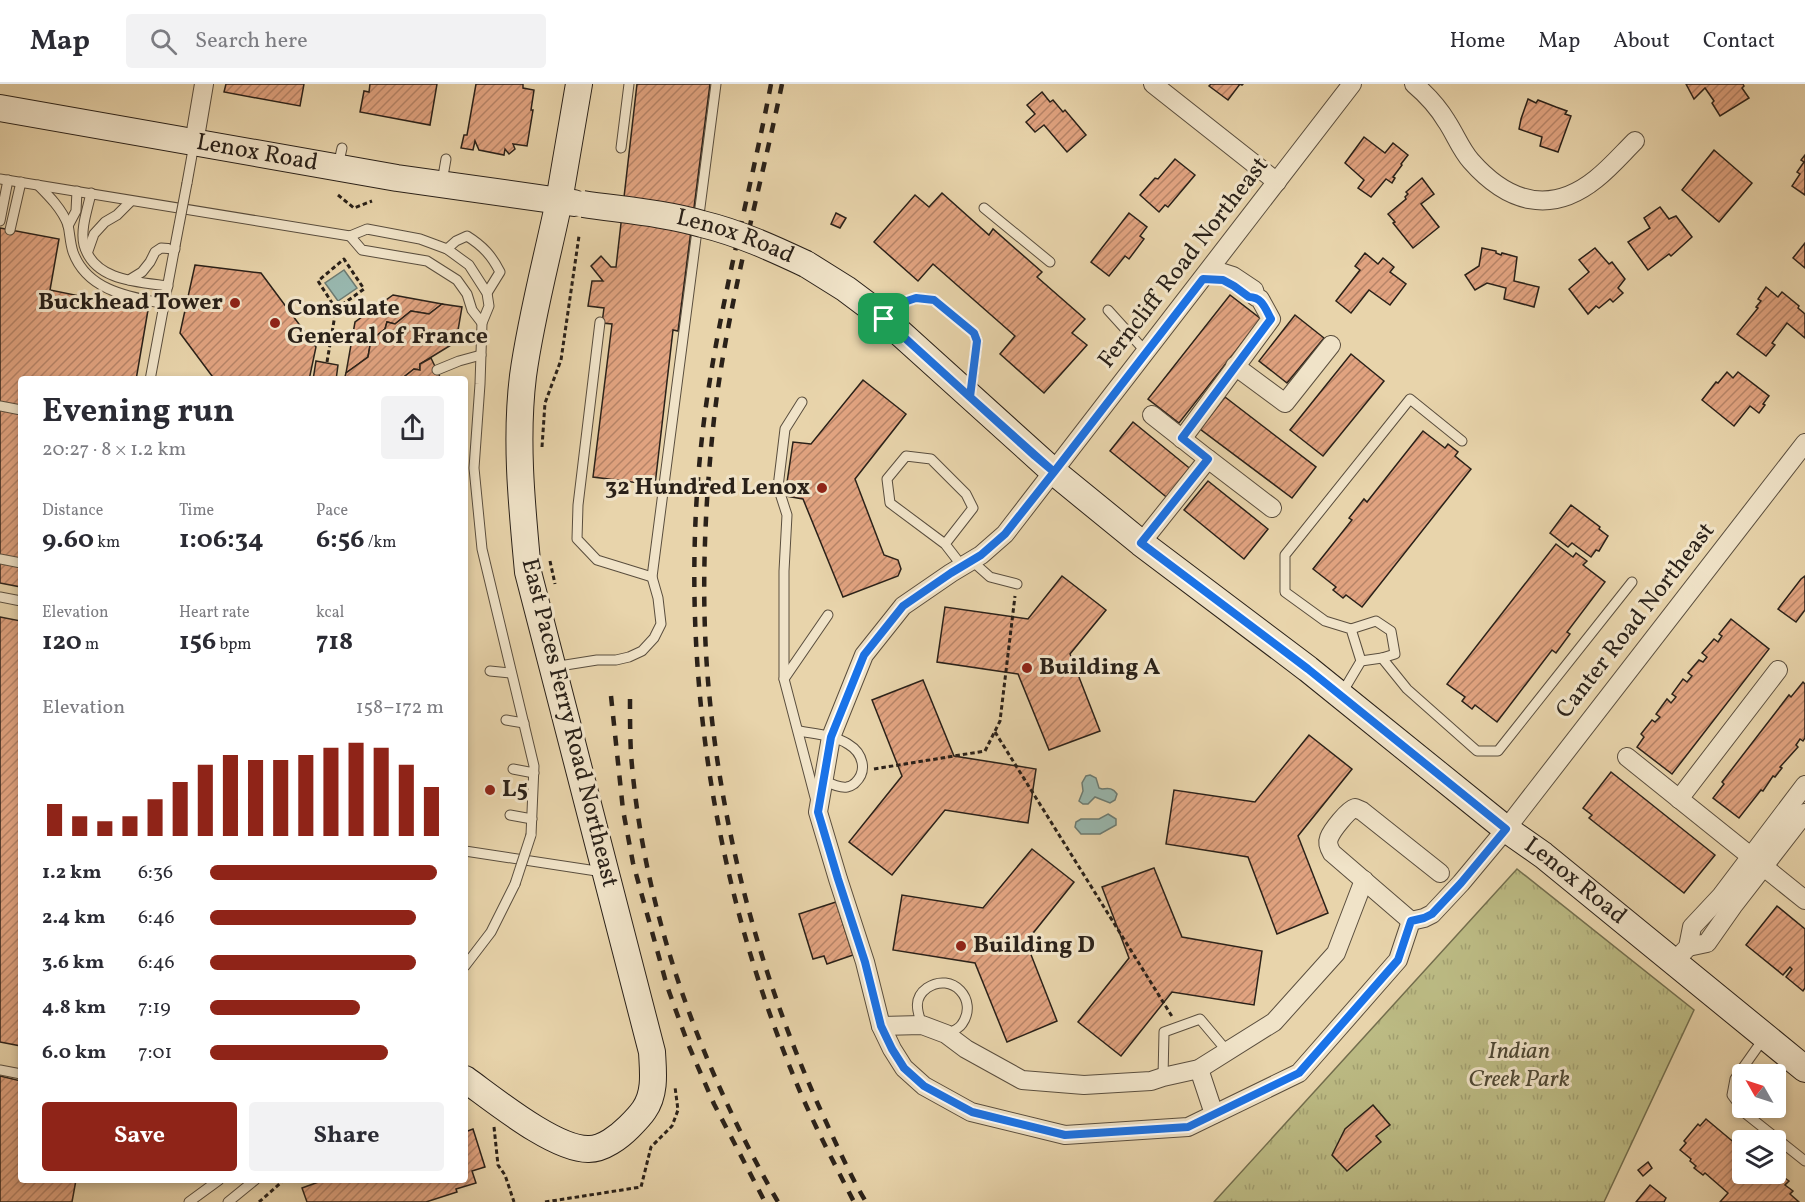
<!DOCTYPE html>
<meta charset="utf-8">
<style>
body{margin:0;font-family:Vollkorn,serif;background:#f2f2f3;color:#2b2b33;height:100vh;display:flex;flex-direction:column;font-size:22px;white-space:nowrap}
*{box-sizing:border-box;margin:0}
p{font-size:20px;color:#7c7c81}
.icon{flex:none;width:33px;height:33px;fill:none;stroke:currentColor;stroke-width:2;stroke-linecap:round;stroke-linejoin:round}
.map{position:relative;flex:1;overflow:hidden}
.panel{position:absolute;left:18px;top:292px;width:450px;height:807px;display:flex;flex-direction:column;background:#fff;border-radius:6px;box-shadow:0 3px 9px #0003}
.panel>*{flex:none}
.needle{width:39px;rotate:309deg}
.controls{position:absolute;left:1732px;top:980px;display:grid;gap:12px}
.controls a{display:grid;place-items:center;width:54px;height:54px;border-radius:6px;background:#fff;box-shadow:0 3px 9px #0003;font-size:30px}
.pin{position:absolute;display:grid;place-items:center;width:51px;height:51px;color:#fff;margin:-26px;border-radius:12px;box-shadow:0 3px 9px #0006}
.round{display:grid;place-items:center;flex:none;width:63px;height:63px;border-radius:6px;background:#f2f2f3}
.headline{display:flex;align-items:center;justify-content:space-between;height:102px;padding:0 24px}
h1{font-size:33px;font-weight:700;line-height:45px}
.stats{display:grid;grid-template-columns:repeat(3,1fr);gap:9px;height:102px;padding:6px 24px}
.stats div{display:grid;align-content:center}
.stats b{font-size:26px;font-weight:700}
.stats small{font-size:16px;font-weight:400}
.stats p{font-size:16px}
.chart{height:168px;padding:12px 24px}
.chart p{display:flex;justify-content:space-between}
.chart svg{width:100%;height:108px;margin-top:6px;stroke:#8f2418;stroke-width:6}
.cta{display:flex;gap:12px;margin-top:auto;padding:12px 24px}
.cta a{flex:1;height:69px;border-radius:6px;background:#8f2418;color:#fff;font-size:24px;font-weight:700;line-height:69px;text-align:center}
.cta a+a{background:#f2f2f3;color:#2b2b33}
ul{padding:0 24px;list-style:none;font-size:20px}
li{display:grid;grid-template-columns:96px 72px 1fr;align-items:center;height:45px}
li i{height:15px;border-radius:8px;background:#8f2418}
header{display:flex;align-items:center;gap:36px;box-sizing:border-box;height:84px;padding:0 30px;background:#fff;border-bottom:2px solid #e1e1e2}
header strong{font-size:28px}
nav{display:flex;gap:33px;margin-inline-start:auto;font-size:21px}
.search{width:420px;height:54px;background:#f2f2f3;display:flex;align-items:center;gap:15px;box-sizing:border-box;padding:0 21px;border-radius:6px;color:#7c7c81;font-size:22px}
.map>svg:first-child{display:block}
</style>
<header>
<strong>Map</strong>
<div class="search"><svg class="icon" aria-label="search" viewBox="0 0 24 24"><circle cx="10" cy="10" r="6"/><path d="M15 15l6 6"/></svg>Search here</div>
<nav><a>Home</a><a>Map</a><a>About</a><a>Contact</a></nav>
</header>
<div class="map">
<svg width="1805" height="1118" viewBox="0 0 1805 1118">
<defs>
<pattern id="grass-tufts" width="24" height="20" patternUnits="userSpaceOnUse" patternTransform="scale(1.5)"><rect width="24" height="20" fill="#bcbb84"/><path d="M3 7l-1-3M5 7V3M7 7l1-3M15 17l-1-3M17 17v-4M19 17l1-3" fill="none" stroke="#a2a071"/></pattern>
<pattern id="building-hatch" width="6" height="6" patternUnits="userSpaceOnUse" patternTransform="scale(1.5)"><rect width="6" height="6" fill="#e1a380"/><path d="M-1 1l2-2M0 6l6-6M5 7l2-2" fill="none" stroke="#b78468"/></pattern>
</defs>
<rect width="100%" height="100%" fill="#e8d4ab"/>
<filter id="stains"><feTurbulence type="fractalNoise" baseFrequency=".00333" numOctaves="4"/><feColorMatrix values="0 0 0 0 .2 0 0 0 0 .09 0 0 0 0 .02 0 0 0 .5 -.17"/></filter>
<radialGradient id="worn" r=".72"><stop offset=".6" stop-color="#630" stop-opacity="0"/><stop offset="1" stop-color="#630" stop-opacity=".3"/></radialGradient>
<path fill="url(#grass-tufts)" stroke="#736e4e" stroke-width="1.5" d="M1517 785 1694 926 1604 1118H1214Z"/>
<g fill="#98b7ae" stroke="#6c7b72" stroke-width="1.5">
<path d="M344 186 357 204 338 217 325 199Z"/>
<path d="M1090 691 1096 694 1099 704 1102 705C1109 704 1113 704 1117 710L1115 716 1110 719 1095 713 1088 720H1083L1079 717 1083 707 1082 699 1086 692Z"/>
<path d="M1108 730 1116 735V741L1100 750H1081L1075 743 1076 738 1081 735H1099Z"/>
</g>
<g fill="url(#building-hatch)" stroke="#2a2119" stroke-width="1.5">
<path d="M226 0H304L300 22 224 8Z"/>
<path d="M370 0H437L430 41 360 28 364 7 369 8Z"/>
<path d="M476 0H523V4L534 6 531 26H533L527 62 513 60 515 65 509 70 505 65 504 71 479 66 475 57 473 66 461 64 464 51H467Z"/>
<path d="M637 0H710L678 247 673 246 655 401 593 393 612 240 602 239 604 224 588 222 592 197H603L591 182 601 172 611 183H616Z"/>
<path d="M1211 0H1243L1242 1 1240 0 1228 16 1209 2Z"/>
<path d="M1686 0H1743L1744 2 1742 4 1749 14 1720 32 1712 19 1714 17 1705 4 1694 15Z"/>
<path d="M1042 8 1050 18 1053 16 1063 28 1065 26 1086 51 1067 68 1044 41 1035 48 1026 38 1035 30 1027 21Z"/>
<path d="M1528 15 1536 19 1538 16 1556 23 1567 27 1565 30 1571 32 1558 68 1540 62 1542 53 1519 45 1521 35Z"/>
<path d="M1364 53 1385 69 1393 59 1408 71 1401 80 1402 81 1393 93 1395 94 1392 99 1386 95 1371 113 1358 104 1364 96 1345 79Z"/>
<path d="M1714 66 1752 99 1719 138 1682 106Z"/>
<path d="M1805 71V111L1792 102 1800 90 1797 88 1804 78 1801 76Z"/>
<path d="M1175 75 1195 91 1168 123 1165 121 1159 128 1140 111 1155 94 1158 95Z"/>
<path d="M1422 94 1434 110 1421 120 1439 143 1413 164 1393 139 1395 138 1388 130 1406 115 1405 113 1408 110 1406 108Z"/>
<path d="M942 109 989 151 993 145 1042 188 1037 193 1085 235 1072 249 1087 261 1044 309 1000 270 1015 252 933 180 918 197 874 158 915 111 929 123Z"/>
<path d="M1660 123 1669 135 1676 132 1692 153 1671 172 1669 170 1648 186 1628 158 1650 144 1644 134Z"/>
<path d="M836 129 846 134 840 144 831 140Z"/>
<path d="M1129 129 1147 143 1140 152 1144 155 1129 175 1125 172 1109 192 1091 178Z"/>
<path d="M0 144 59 155 50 206 148 226 136 296H21V503L0 499Z"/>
<path d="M1805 159V184L1793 174Z"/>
<path d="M1482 164 1496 167V169L1501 171 1502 169 1517 173 1514 197 1539 203 1534 223 1504 215 1506 204 1487 199 1475 206 1465 191 1479 182Z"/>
<path d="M1595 164 1609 180 1612 178 1625 195 1618 204 1623 209 1613 218 1610 215 1599 224 1596 222 1588 230 1569 205 1589 188 1579 176Z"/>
<path d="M1365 169 1378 180 1383 174 1394 183 1390 188 1406 200 1390 221 1369 206 1351 229 1336 217 1360 186 1355 182Z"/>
<path d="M195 181 261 189 316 263 309 296H215L180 249Z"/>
<path d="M1766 203 1778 213 1782 208 1799 222 1798 224 1805 230V254L1787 239 1772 259 1775 261 1766 272 1737 250 1758 224 1756 223 1761 217 1758 215Z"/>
<path d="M393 211 442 220 429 230 411 227 395 240 387 238 385 245 371 256 368 273 346 289 355 238Z"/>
<path d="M1230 211 1261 235 1179 339 1148 315Z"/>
<path d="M442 220 462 223 456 258 420 280V286L414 285 400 296H344L346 289 368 273 371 256 385 245 387 238 395 240 411 227 429 230Z"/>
<path d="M1295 231 1324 254 1287 299 1259 277Z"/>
<path d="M1351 270 1384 297 1323 372 1290 346Z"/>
<path d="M431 274 440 293V296H400L414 285 420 286V280Z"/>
<path d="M316 277 338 281 336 296H313Z"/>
<path d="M1727 288 1733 294 1738 288 1769 312 1763 320 1765 321 1759 329 1750 322 1734 342 1702 316 1716 298 1718 299Z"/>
<path d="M863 296 906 330 855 395 884 471 898 476 901 485 898 492 843 513 803 415 785 412 793 358 811 360Z"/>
<path d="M1225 313 1316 383 1292 414 1200 345Z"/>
<path d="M1133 338 1193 387 1170 416 1110 367Z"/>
<path d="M1423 347 1445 364 1448 360 1458 368 1455 372 1471 385 1362 523 1346 511 1343 514 1333 506 1336 503 1313 485 1352 436 1349 434 1364 415 1367 418Z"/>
<path d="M1208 397 1268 445 1244 475 1184 426Z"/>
<path d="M1571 421 1600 443 1599 445 1608 452 1599 467 1596 466 1591 473 1572 459 1568 463 1550 449Z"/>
<path d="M1556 460 1573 473 1576 469 1587 477 1583 481 1605 498 1567 548 1570 550 1556 569 1552 566 1497 638 1475 621 1472 625 1462 617 1465 613 1447 600Z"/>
<path d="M1062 492 1106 526 1070 570 1100 647 1049 666 1018 590 937 578 945 523 1028 535Z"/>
<path d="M1805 492V526L1796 538 1778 525 1801 495Z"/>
<path d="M0 533 21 537V962L0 958Z"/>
<path d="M1731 535 1769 565 1672 690 1637 663 1644 653 1641 650 1652 636 1655 638 1660 633 1656 630 1667 615 1671 619 1676 613 1672 610 1683 595 1687 598 1692 592 1688 589 1699 576 1703 578 1707 573 1702 569 1714 555 1718 558 1722 552 1719 550Z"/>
<path d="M923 596 954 672 1036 685 1028 739 945 726 892 791 849 758 902 692 872 616Z"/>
<path d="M1803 598 1805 600V654L1803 657 1800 655 1796 661 1798 663 1780 683 1782 684 1775 693 1773 692 1763 707 1761 706 1739 734 1713 714 1724 700 1722 698 1789 611 1791 613Z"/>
<path d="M1309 651 1352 685 1298 752 1328 829 1277 850 1248 773 1166 760 1174 706 1255 718Z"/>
<path d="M1611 688 1715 771 1684 809 1589 734 1592 731 1583 724Z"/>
<path d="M1032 765 1074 798 1026 858 1057 937 1007 958 975 879 893 866 902 811 983 824Z"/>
<path d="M1154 784 1182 853 1262 867 1254 921 1172 908 1121 972 1078 938 1129 874 1102 803Z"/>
<path d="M836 818 853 871 827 880 824 872 813 875 799 830Z"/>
<path d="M1777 822 1805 845V904L1803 907 1786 893 1792 885 1790 883 1783 891 1746 861Z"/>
<path d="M0 992 21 997V1096H76L72 1118H0Z"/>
<path d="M1373 1021 1390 1041 1376 1052 1381 1058 1347 1087 1332 1071 1345 1045Z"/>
<path d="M1706 1035 1743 1066V1089H1776V1079L1782 1084 1778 1089 1789 1097 1785 1101 1793 1107 1790 1110 1799 1118H1720L1728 1109 1705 1089 1703 1091 1694 1084 1696 1082 1690 1077 1691 1075 1680 1066 1686 1059 1684 1057 1698 1040 1700 1042Z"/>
<path d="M473 1045 485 1083 472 1087 476 1099 456 1105 457 1108 426 1118H307L302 1104 324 1096H465V1048Z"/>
<path d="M1648 1078 1652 1084 1643 1092 1638 1086Z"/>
<path d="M1650 1101 1666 1114 1664 1118H1636Z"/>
</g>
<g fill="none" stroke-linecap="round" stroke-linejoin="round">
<g stroke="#5a4e3e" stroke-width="11">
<g id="lane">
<path d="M621 64 629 0"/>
<path d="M338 82 342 64"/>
<path d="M0 95 350 152 367 145 420 155 447 165 469 181 487 209 489 222 482 239 480 300 474 384 482 465 534 682 531 751"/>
<path d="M442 98 446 75"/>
<path d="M187 99 194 60"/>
<path d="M38 101C49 112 62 125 68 141 70 150 70 159 73 168 87 207 130 213 165 220"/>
<path d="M91 109C88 124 80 145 84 161 94 197 138 198 168 202"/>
<path d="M984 124 1050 178"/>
<path d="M0 137 8 96"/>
<path d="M68 142 76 127 77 107"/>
<path d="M10 146 21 98"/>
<path d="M350 152 362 166 427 177 457 196 467 210 472 226 482 239"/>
<path d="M447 165 456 157 467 152C483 162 492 172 500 188L487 209"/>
<path d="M88 167 94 150 105 138 117 131 131 117"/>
<path d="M129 196 142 188 150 178 155 168 161 164 175 165"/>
<path d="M1108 226 1146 268"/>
<path d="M885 234 904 218 917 214 934 216 974 249 977 257 971 307"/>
<path d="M600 238 578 421 577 455 597 476 652 493"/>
<path d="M437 286 459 277 481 271"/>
<path d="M150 296 175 162"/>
<path d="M802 318 785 345 778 403 787 431 784 487V595L816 717"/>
<path d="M0 322 21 326"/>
<path d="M945 460 973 424 966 410 931 375 906 372 887 395 890 419 945 460 962 482"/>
<path d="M0 475 21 479"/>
<path d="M972 477 990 493 1017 500"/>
<path d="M0 513 21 517"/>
<path d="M1351 545 1376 537 1391 547 1395 570 1382 574 1361 577"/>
<path d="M1382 574 1407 605 1477 667H1498L1632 498"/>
<path d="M553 583 597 576H616L629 573 642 567 654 554 661 540 658 514 652 493 716 0"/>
<path d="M490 587 511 589"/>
<path d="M784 595 828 531"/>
<path d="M1342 609 1361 577 1351 545 1325 537 1285 508V471L1410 315 1462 357"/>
<path d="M506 636 524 639"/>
<path d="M799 647C815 650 834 651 848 660 863 669 868 687 855 699 851 702 852 702 847 703 840 704 831 700 825 697"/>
<path d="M513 685 534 689"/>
<path d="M510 731 532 735"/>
<path d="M465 767 603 788"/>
<path d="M465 882 491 848 515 800"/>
<path d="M922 941C917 927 913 914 927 904 952 887 979 916 962 940 959 945 951 948 946 950"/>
<path d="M1764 954 1735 995 1732 1011 1746 1030 1805 1077"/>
<path d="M0 986 21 990"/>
<path d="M1163 993 1164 948 1200 935 1227 967"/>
<path d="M189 1118 219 1096"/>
<path d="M228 1118 255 1096"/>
</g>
</g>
<g stroke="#5a4e3e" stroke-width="20">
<g id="street">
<path d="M1153 0 1277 98"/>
<path d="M1352 0 1005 450 981 471 951 489 903 522 864 571 831 653 818 728 838 795 865 878 881 942 892 965 904 984 924 1002 971 1028 1065 1051 1188 1043 1299 989 1398 876 1411 837 1424 834 1432 830 1461 799 1506 745 1805 359"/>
<path d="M1414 0C1427 11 1438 23 1447 38 1455 50 1461 66 1471 77 1507 118 1550 132 1596 95 1610 84 1622 70 1635 57"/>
<path d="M194 59 204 0"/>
<path d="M1235 282 1285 319 1331 261"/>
<path d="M1152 331 1208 375"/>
<path d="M1182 355 1271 235 1260 215 1256 213 1254 206 1233 192 1211 185"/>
<path d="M1141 459 1208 375 1272 424"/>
<path d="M1627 673 1805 816"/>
<path d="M1679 715 1778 586"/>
<path d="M1411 837 1332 769C1329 764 1327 759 1329 754 1332 746 1348 726 1355 724L1362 727 1440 789"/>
<path d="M1688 863 1707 859 1733 822 1805 729"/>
<path d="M1674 878 1688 863 1692 843 1721 812 1805 701"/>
<path d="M881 942 922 941 946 950 966 965 1022 996 1084 1001 1151 997 1163 993 1199 985 1274 938 1336 869 1364 796"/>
<path d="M1199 985 1214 1030"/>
</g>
</g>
<g stroke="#2a2119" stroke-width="28">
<g id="secondary">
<path id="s1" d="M0 24 397 94 574 119"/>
<path id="s2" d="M806 180 846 205 878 229 1054 388 1141 459 1308 585 1506 745 1543 771 1805 985"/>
<path d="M465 995C493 1015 555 1066 589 1065 603 1065 619 1053 629 1043 634 1038 640 1032 644 1026 656 1009 653 987 652 968L528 488C522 423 515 357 523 292 531 233 547 175 559 117 566 78 572 39 579 0"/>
</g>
</g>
<g stroke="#2a2119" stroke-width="3" stroke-dasharray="4.5 3" stroke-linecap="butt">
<path d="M338 111 354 124 372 117"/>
<path d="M327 278 336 225 318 197 344 175 364 205 336 225"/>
<path d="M542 363 545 319 561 276 579 152"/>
<path d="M550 477 555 500"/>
<path d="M995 648 1173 934"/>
<path d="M874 685 985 667 1000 637 1015 512"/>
<path d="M494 1043 498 1081 505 1091 514 1118"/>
<path d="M259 1118 284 1096"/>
<path d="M545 1118 641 1103 651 1063 672 1042 678 1026 675 1003"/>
</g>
<use href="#lane" stroke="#f0e3c8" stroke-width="9"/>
<use href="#street" stroke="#f0e3c8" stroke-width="18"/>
<use href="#secondary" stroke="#f0e3c8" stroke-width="26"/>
<g stroke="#2a2119" stroke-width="4.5" stroke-dasharray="10 10" stroke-linecap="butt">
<path d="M771 0C750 110 720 218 705 329 675 554 709 789 796 998 813 1039 834 1079 854 1118"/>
<path d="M782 0C759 111 727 222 714 335 704 428 700 524 710 618 725 764 765 907 827 1040 839 1066 851 1093 866 1118"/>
<path d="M611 612 623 726 633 779 667 902 688 960 714 1020 765 1118"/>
<path d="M630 615C630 633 630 652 631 670 643 827 700 982 778 1118"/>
</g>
<g stroke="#5a4e3e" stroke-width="11" stroke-linecap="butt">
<g id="lane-bridge">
<path d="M175 162 187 99"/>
<path d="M515 800 531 751"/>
</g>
</g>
<g stroke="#2a2119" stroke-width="28" stroke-linecap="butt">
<g id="secondary-bridge">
<path id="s3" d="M583 120C623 126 664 129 702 140 739 149 772 164 806 180"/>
</g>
</g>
<use href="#lane-bridge" stroke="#f0e3c8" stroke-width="9"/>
<use href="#secondary-bridge" stroke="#f0e3c8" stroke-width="26"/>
</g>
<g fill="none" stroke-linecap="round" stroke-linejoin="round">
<g stroke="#fff" stroke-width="12">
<path id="route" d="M884 235 1035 372 1054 388 1005 450 981 471 951 489 903 522 864 571 831 653 818 728 838 795 865 878 881 942 892 965 904 984 924 1002 972 1028 1065 1051 1188 1043 1299 989 1398 876 1411 837 1424 834 1432 830 1461 799 1506 745 1308 585 1141 459 1208 375 1182 354 1271 235C1265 224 1262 213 1249 213L1234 202 1223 196 1203 195 1054 388 970 313 977 257 974 249 934 216 916 214 904 218 884 235"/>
</g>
<use href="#route" stroke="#1a73e8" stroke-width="8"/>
</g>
<g fill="#8f2418" stroke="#f0e3c8" stroke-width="2">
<circle cx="235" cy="219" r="6"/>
<circle cx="275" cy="239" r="6"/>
<circle cx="822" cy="404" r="6"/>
<circle cx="1027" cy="584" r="6"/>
<circle cx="490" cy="706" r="6"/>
<circle cx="961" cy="862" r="6"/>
</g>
<g text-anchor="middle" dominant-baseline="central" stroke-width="6" stroke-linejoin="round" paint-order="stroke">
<g font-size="24" fill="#2a2119" stroke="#f0e3c8">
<text stroke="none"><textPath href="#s1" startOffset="261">Lenox Road</textPath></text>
<text stroke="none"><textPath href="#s3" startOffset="156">Lenox Road</textPath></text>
<text transform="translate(1184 179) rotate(-52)">Ferncliff Road Northeast</text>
<text transform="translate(1636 537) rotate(-52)">Canter Road Northeast</text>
<text transform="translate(569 639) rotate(76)">East Paces Ferry Road Northeast</text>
<text stroke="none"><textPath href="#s2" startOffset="987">Lenox Road</textPath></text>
</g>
<g font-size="24" font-weight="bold" fill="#2a2119" stroke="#f0e3c8" text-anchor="start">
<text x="223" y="219" text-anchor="end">Buckhead Tower</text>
<text x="287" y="225">Consulate<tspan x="287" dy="28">General of France</tspan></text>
<text x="810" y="404" text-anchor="end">32 Hundred Lenox</text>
<text x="1039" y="584">Building A</text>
<text x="502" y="706">L5</text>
<text x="973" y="862">Building D</text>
</g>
<g font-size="24" font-style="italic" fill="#4e4834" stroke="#f0e3c8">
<text x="1519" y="968">Indian<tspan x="1519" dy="28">Creek Park</tspan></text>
</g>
</g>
<rect width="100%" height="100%" filter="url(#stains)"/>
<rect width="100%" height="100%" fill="url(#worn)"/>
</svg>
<div class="controls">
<a><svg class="needle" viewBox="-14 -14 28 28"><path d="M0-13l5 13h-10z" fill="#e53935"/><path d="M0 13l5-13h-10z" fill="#7c7c81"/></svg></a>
<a><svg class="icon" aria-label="layers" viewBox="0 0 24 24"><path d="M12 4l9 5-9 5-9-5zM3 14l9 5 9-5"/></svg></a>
</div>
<div class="pin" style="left:884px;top:235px;background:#1e9e55"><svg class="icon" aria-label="arrive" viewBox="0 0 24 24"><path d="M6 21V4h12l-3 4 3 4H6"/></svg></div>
<section class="panel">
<div class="headline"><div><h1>Evening run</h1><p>20:27 · 8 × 1.2 km</p></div><a class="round"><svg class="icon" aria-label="share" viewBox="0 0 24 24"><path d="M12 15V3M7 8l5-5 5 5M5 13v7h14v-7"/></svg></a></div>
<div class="stats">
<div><p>Distance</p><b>9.60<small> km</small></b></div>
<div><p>Time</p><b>1:06:34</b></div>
<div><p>Pace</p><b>6:56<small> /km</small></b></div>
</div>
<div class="stats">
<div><p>Elevation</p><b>120<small> m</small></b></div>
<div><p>Heart rate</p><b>156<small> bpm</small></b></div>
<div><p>kcal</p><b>718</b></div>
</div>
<div class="chart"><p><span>Elevation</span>158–172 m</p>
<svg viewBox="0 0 160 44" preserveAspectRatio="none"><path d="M5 44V31M15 44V36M25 44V38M35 44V36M45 44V29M55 44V22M65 44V15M75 44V11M85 44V13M95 44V13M105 44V11M115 44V8M125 44V6M135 44V8M145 44V15M155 44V24"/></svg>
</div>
<ul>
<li><b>1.2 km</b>6:36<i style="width:97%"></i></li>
<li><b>2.4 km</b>6:46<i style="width:88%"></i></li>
<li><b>3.6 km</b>6:46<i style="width:88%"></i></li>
<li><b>4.8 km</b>7:19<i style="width:64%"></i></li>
<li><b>6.0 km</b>7:01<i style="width:76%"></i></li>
</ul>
<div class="cta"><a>Save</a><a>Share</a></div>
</section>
</div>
